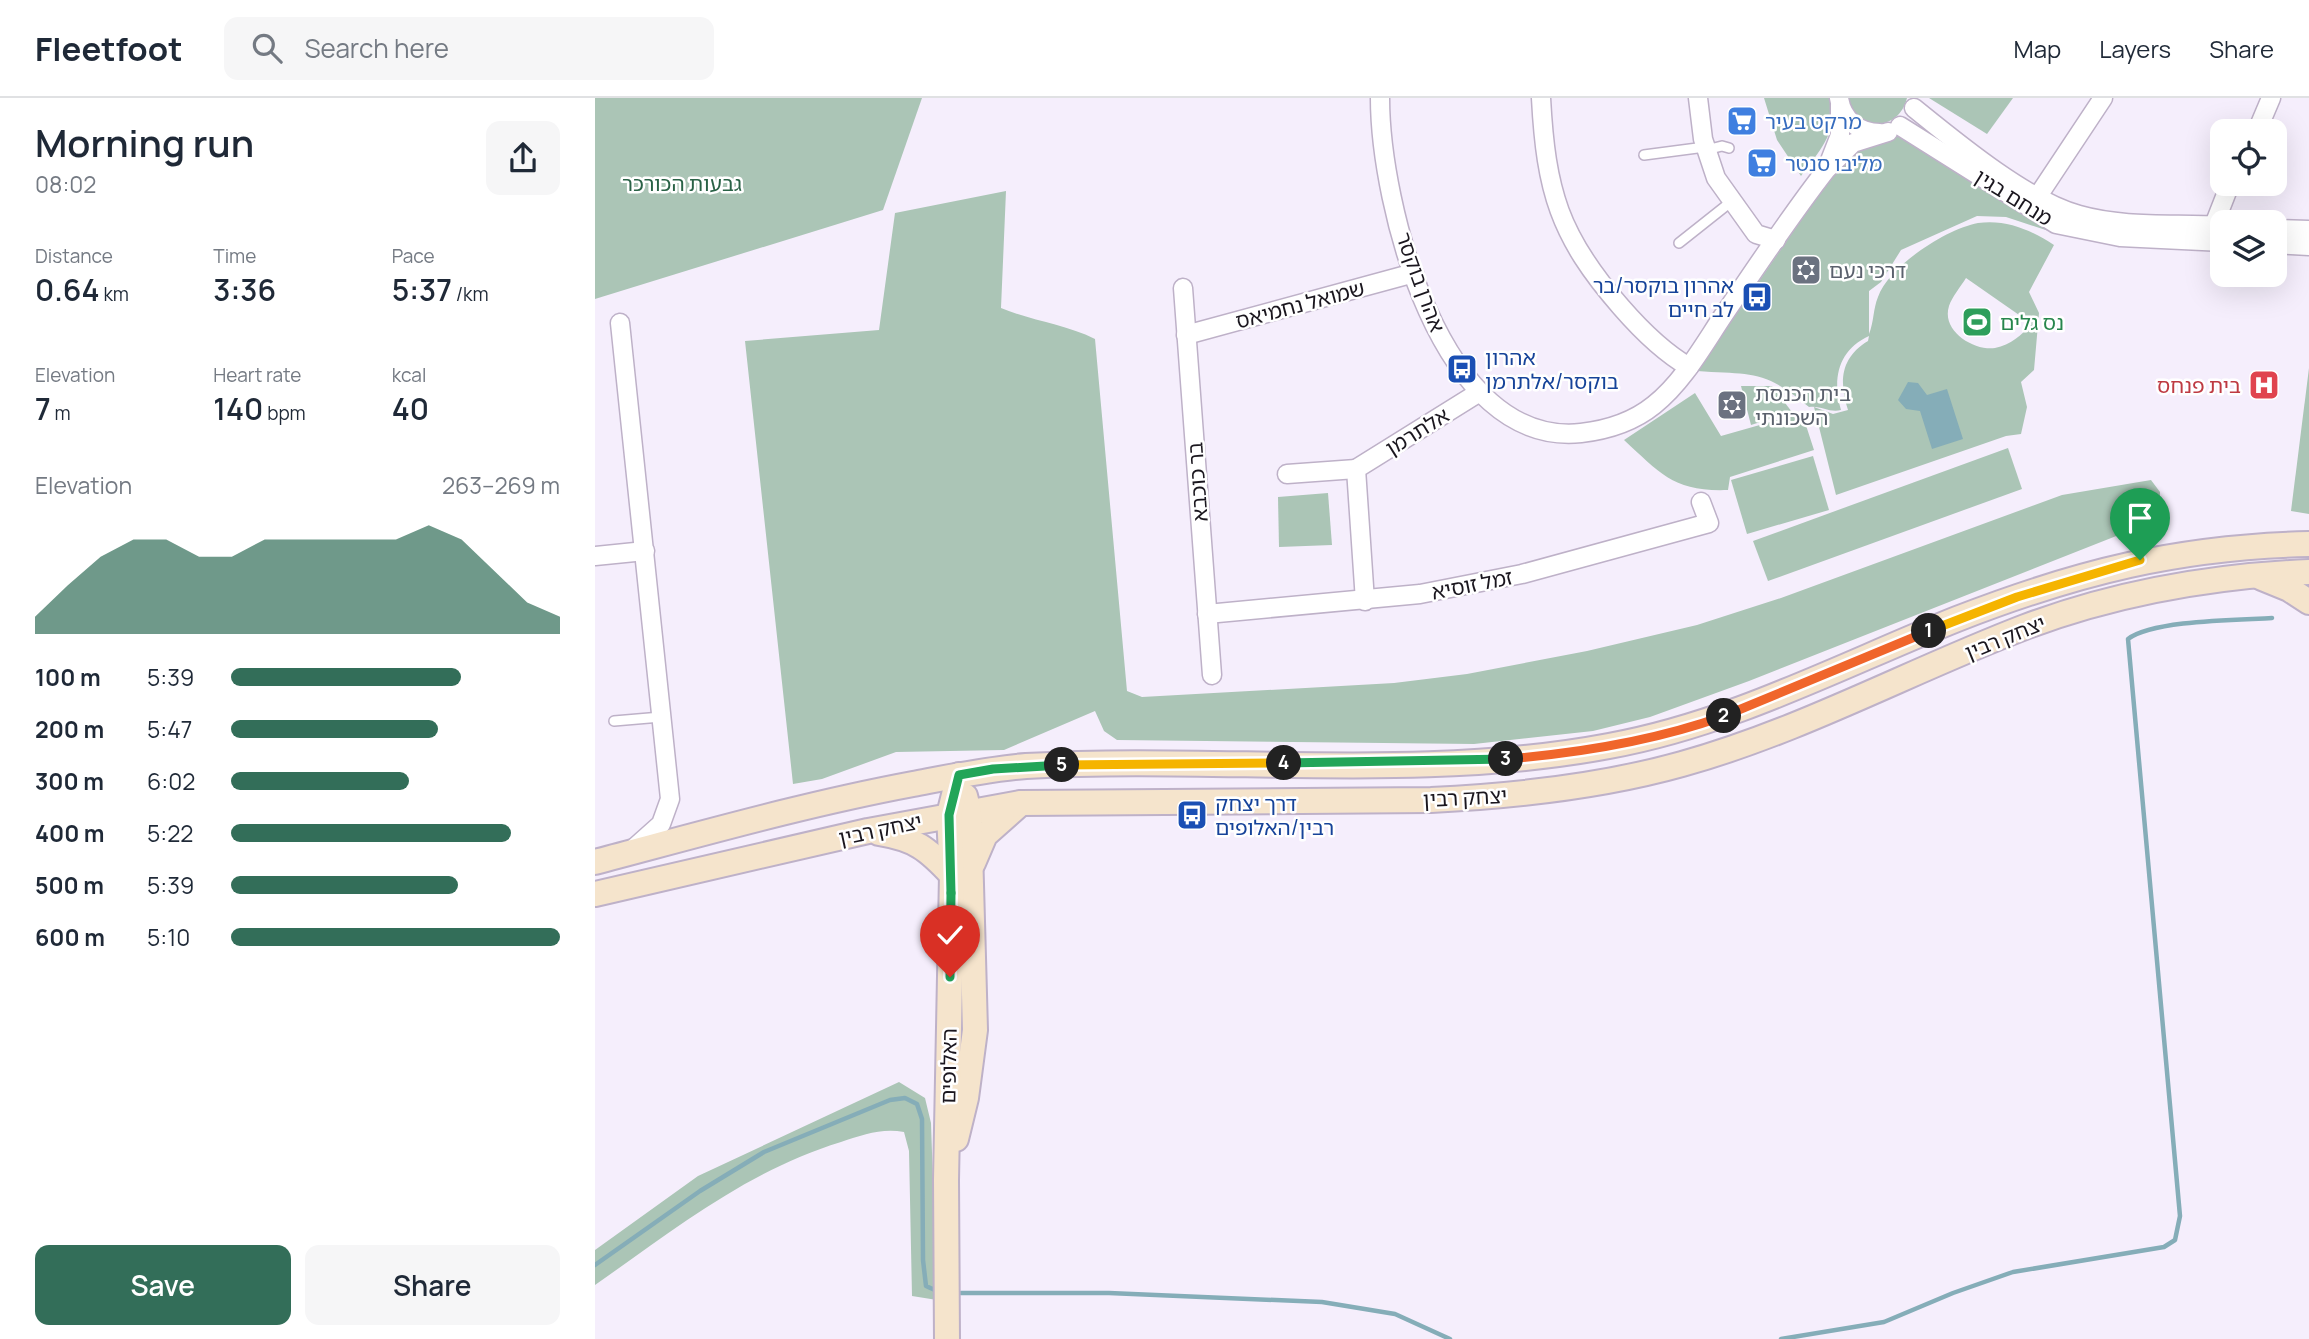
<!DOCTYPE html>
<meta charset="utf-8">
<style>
body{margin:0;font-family:Manrope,"Noto Sans Hebrew",sans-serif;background:#f6f6f7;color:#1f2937;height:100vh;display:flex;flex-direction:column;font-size:26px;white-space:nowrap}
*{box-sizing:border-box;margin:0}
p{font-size:23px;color:#747a83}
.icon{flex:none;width:38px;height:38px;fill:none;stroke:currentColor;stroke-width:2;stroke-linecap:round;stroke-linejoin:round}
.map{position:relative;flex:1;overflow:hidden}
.drawer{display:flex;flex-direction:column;background:#fff;width:595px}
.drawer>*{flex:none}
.buttons{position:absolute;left:1615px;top:21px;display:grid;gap:14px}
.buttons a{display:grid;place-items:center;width:77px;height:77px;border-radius:14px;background:#fff;box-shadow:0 7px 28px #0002;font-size:35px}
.pin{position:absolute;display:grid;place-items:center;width:60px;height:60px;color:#fff;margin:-72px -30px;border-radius:50% 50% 50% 0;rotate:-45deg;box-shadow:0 0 7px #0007}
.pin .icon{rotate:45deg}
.km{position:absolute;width:35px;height:35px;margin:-18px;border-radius:50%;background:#222;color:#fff;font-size:19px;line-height:35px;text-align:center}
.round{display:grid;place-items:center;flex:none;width:74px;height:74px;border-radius:14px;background:#f6f6f7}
.summary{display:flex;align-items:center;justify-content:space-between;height:119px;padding:0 35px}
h1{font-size:38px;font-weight:600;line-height:52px}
.figures{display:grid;grid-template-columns:repeat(3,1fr);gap:10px;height:119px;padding:7px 35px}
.figures div{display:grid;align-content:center}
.figures b{font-size:30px;font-weight:600}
.figures small{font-size:19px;font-weight:400}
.figures p{font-size:19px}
.chart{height:196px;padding:14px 35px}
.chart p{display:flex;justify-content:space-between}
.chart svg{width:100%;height:126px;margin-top:7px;fill:#336e59;opacity:.7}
.cta{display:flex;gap:14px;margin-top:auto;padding:14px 35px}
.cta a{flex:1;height:80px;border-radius:14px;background:#336e59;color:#fff;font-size:28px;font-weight:600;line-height:80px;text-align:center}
.cta a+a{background:#f6f6f7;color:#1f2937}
ul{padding:0 35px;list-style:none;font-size:23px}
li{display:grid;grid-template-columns:112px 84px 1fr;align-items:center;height:52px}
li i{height:18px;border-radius:9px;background:#336e59}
header{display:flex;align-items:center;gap:42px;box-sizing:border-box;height:98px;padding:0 35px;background:#fff;border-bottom:2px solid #e0e1e3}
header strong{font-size:33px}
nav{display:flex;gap:38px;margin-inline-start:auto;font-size:24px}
.search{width:490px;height:63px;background:#f6f6f7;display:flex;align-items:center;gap:18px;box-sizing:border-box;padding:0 24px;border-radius:14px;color:#747a83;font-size:26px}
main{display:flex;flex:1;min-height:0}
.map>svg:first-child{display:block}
</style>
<header>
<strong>Fleetfoot</strong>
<div class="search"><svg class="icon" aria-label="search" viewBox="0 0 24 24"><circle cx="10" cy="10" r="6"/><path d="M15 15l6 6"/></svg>Search here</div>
<nav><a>Map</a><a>Layers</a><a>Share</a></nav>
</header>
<main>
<section class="drawer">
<div class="summary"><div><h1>Morning run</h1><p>08:02</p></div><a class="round"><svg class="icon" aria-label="share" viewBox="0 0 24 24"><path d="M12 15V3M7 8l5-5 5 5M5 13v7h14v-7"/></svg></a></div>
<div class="figures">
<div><p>Distance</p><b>0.64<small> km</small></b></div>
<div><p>Time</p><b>3:36</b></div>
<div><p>Pace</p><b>5:37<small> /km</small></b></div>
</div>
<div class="figures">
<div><p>Elevation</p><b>7<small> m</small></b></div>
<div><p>Heart rate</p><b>140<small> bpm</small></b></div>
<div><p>kcal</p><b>40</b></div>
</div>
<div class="chart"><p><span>Elevation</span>263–269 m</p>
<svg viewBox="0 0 160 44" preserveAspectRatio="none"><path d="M0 44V38L10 27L20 17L30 11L40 11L50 17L60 17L70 11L80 11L90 11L100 11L110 11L120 6L130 11L140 22L150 33L160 38V44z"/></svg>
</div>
<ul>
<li><b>100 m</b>5:39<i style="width:70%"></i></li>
<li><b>200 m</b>5:47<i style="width:63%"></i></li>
<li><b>300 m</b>6:02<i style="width:54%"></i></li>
<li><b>400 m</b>5:22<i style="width:85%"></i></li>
<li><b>500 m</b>5:39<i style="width:69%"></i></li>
<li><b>600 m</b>5:10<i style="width:100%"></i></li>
</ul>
<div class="cta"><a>Save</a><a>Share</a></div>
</section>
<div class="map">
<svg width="1714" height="1241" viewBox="0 0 1714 1241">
<rect width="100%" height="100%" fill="#f5eefc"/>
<g fill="#abc5b6" fill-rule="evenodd">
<path d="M0 0H327L288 112 0 201Z"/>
<path d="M1169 0H1239C1241 36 1227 50 1206 78L1182 42Z"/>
<path d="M1253 0H1312C1304 34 1260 35 1253 0Z"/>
<path d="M1334 0H1418L1392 36Z"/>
<path d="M1308 37 1466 137 1411 119 1382 118 1306 152 1286 184 1274 193V236C1279 224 1278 211 1283 199 1294 168 1351 131 1383 125 1411 121 1436 132 1459 147L1434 194 1444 215 1439 272 1426 284 1432 309 1426 336 1411 338 1241 397 1219 309 1238 316 1253 312C1244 284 1245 260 1273 243L1274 238C1243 252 1237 281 1246 312 1234 315 1226 307 1214 309 1169 271 1157 277 1102 273L1244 67 1265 49ZM1371 180 1437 226C1426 237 1416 247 1400 250 1379 253 1346 233 1354 208 1357 199 1366 188 1371 180Z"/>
<path d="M411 93 406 210C437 223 470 226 500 241L532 593 547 599 799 585 872 576 992 553 1102 527 1186 500 1467 397 1556 382 1565 394V411L1539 431 1154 583 1055 619 998 633 879 646 522 642 509 633 500 613 409 652 301 654 227 681 198 686 150 243 284 232 300 115Z"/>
<path d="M1714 270V416L1696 413Z"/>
<path d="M1146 288H1177L1197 314 1156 327Z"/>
<path d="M1100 295 1126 338 1207 315 1219 352 1135 379 1133 392C1079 394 1066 376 1029 342Z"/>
<path d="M1413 350 1427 391 1173 483 1158 443Z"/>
<path d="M1218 358 1234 412 1152 436 1136 382Z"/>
<path d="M733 395 737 447 684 449 683 399Z"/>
<path d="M304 984 330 1000 336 1025 342 1202 317 1198 314 1053 309 1034C286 1030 268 1037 246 1044 152 1073 80 1131 0 1187V1152L103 1078Z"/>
</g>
<path fill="#85adb8" d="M1313 284 1323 285 1332 297 1352 291 1368 341 1337 351 1325 313 1311 311 1303 302Z"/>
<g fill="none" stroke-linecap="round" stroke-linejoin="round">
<g stroke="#85adb8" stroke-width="4.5">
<path d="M0 1167 105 1093 169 1054 295 1002 310 1000 322 1006 327 1021 328 1162 331 1188 342 1193"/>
<path d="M366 1195H514L727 1204 800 1216 855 1241"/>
<path d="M1186 1241 1289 1224 1358 1195 1418 1174 1569 1149 1580 1142 1585 1118 1533 541C1558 522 1643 522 1677 520"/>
</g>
<g stroke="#beb1c8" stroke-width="12">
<g id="lane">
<path d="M1111 52 1127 48 1134 50"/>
<path d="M1049 57 1110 49"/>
<path d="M1084 145 1137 103"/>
<path d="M19 623 66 619"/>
</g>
</g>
<g stroke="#beb1c8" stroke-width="21">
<g id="street">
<path d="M785 0C785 105 845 350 986 335 1012 332 1038 324 1059 307 1089 283 1109 246 1130 215 1163 167 1195 118 1231 72L1258 45 1293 34"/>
<path d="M946 0C951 93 964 138 1026 209 1046 232 1068 254 1094 269"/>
<path d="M1103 0 1108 41 1121 80 1161 136 1181 142"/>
<path d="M1244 0C1247 21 1263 35 1285 35"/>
<path d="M1319 10C1361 44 1432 103 1484 117 1530 130 1580 125 1628 128"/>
<path d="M1305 28 1461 126 1525 139 1628 144"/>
<path d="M1662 33 1676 0"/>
<path d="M1234 65 1245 37V7"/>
<path d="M1443 98 1508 0"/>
<path d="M1619 127 1635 86"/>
<path d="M1680 131 1714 132"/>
<path d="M1680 146 1714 148"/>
<path d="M588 190 617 577"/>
<path d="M25 225 75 701 66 726 38 751"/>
<path d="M591 237 819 175"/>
<path d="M692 376 761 371"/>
<path d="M0 458 50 453"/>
<path d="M770 503 761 371 883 295"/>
<path d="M612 516 825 496 927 476 1114 425 1106 404"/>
</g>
</g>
<g stroke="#beb1c8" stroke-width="28">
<g id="secondary">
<path d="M1667 480 1694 491 1714 504"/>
<path d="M284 735C320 741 332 750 357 777"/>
<path d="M0 764C106 736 211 706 318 686 355 679 393 671 431 668 625 657 823 684 1014 648 1136 626 1247 567 1362 521 1483 474 1583 449 1714 446"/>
<path d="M378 765 390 737 426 705"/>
<path d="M0 796 273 733 426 705 836 702C920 698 1005 689 1087 666 1206 633 1315 573 1430 529 1521 495 1618 478 1714 474"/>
<path d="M361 1041 371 1000 380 932 374 714 370 698"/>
<path d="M352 1241 351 1082 357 777 354 717 364 677"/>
</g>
</g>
<use href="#lane" stroke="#fff" stroke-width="9"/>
<use href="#street" stroke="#fff" stroke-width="18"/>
<use href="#secondary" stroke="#f5e4cc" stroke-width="24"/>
</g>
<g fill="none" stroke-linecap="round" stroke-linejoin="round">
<g stroke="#fff" stroke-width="14">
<path id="split-1" d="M1334 533 1422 499 1545 462"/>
</g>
<g stroke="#fff" stroke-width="14">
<path id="split-2" d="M1129 618 1334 533"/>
</g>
<g stroke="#fff" stroke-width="14">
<path id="split-3" d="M911 661C985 655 1059 643 1129 618"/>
</g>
<g stroke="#fff" stroke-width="14">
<path id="split-4" d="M689 665 911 661"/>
</g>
<g stroke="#fff" stroke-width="14">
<path id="split-5" d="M467 667 689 665"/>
</g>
<g stroke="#fff" stroke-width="14">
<path id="split-6" d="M356 795 354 717 364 677 398 671 467 667"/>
</g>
<g stroke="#fff" stroke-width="14">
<path id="split-7" d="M355 879 356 795"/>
</g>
<use href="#split-1" stroke="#f5b400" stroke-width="9"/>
<use href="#split-2" stroke="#f0652b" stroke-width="9"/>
<use href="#split-3" stroke="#f0652b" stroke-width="9"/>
<use href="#split-4" stroke="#22a559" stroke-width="9"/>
<use href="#split-5" stroke="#f5b400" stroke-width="9"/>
<use href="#split-6" stroke="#22a559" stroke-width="9"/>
<use href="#split-7" stroke="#22a559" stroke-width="9"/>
</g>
<defs>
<g id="supermarket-square" transform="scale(1.575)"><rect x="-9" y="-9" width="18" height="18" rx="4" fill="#3f7fe0" stroke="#fff"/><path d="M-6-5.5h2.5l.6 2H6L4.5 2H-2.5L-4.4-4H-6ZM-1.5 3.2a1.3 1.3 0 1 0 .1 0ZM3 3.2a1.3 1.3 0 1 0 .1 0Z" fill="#fff"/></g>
<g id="synagogue-square" transform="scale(1.575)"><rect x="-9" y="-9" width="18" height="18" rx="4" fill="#6b7280" stroke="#fff"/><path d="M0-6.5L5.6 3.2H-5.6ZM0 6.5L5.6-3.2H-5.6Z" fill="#fff"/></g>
<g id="bus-square" transform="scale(1.575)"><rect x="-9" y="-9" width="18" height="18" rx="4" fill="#1a4fb4" stroke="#fff"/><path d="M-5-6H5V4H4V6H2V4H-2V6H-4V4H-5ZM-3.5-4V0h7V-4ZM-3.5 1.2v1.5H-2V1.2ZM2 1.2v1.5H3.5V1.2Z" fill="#fff"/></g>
<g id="stadium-square" transform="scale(1.575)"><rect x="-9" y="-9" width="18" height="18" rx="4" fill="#2e9e5b" stroke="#fff"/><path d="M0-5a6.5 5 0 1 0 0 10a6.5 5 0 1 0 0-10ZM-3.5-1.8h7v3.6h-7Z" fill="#fff"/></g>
<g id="hospital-square" transform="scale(1.575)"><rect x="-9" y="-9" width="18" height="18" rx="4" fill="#e0444e" stroke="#fff"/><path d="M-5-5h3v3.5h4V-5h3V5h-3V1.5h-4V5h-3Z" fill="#fff"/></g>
</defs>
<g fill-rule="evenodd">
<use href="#supermarket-square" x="1147" y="23"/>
<use href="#supermarket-square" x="1167" y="65"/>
<use href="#synagogue-square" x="1211" y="172"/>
<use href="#bus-square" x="1162" y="199"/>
<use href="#stadium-square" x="1382" y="224"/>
<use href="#bus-square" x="867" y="271"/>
<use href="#hospital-square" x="1669" y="287"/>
<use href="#synagogue-square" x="1137" y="307"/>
<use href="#bus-square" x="597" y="717"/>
</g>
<g text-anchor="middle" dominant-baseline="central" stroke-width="5" stroke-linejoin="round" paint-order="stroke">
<g font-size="21" fill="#366cbe" stroke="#fff" text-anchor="start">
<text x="1170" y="23">מרקט בעיר</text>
<text x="1190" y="65">מליבו סנטר</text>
</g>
<g font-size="21" fill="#296246" stroke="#fff">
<text x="87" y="85">גבעות הכורכר</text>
</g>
<g font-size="21" fill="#1a161e" stroke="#fff">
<text transform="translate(1419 99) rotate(32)">מנחם בגין</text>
<text transform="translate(826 184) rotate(70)">אהרן בוקסר</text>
<text transform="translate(705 206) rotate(-15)">שמואל נחמיאס</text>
<text transform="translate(822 333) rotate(-32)">אלתרמן</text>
<text transform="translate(602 384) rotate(-94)">בר כוכבא</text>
<text transform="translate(877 486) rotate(-11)">זמל זוסיא</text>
<text transform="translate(1410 539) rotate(-22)">יצחק רבין</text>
<text transform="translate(870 699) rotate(-3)">יצחק רבין</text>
<text transform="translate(285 731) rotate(-12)">יצחק רבין</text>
<text transform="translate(353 968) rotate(-89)">האלופים</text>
</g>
<g font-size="21" fill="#5b616d" stroke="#fff" text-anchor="start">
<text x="1234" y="172">דרכי נעם</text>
<text x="1160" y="295">בית הכנסת<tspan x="1160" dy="24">השכונתי</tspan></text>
</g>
<g font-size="21" fill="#164399" stroke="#fff" text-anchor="start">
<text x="1139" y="187" text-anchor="end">אהרון בוקסר/בר<tspan x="1139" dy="24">לב חיים</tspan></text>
<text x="890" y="259">אהרון<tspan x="890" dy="24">בוקסר/אלתרמן</tspan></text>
<text x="620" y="705">דרך יצחק<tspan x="620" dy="24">רבין/האלופים</tspan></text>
</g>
<g font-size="21" fill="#27864d" stroke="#fff" text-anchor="start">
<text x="1405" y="224">נס גלים</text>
</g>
<g font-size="21" fill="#be3a42" stroke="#fff" text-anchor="end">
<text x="1646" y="287">בית פנחס</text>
</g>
</g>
</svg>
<div class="buttons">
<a><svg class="icon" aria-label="locate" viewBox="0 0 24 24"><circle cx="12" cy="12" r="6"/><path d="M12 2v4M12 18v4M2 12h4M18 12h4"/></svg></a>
<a><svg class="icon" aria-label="layers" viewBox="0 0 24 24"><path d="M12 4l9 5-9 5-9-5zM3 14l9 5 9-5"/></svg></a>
</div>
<div class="pin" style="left:1545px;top:462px;background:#1e9e55"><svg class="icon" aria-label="arrive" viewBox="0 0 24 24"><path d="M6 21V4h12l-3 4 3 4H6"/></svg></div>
<div class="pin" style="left:355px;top:879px;background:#d93025"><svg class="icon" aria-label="check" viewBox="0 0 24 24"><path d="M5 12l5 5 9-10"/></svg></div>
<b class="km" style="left:1334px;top:533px">1</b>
<b class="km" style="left:1129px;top:618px">2</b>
<b class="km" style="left:911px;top:661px">3</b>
<b class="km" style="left:689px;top:665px">4</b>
<b class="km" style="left:467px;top:667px">5</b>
</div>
</main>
